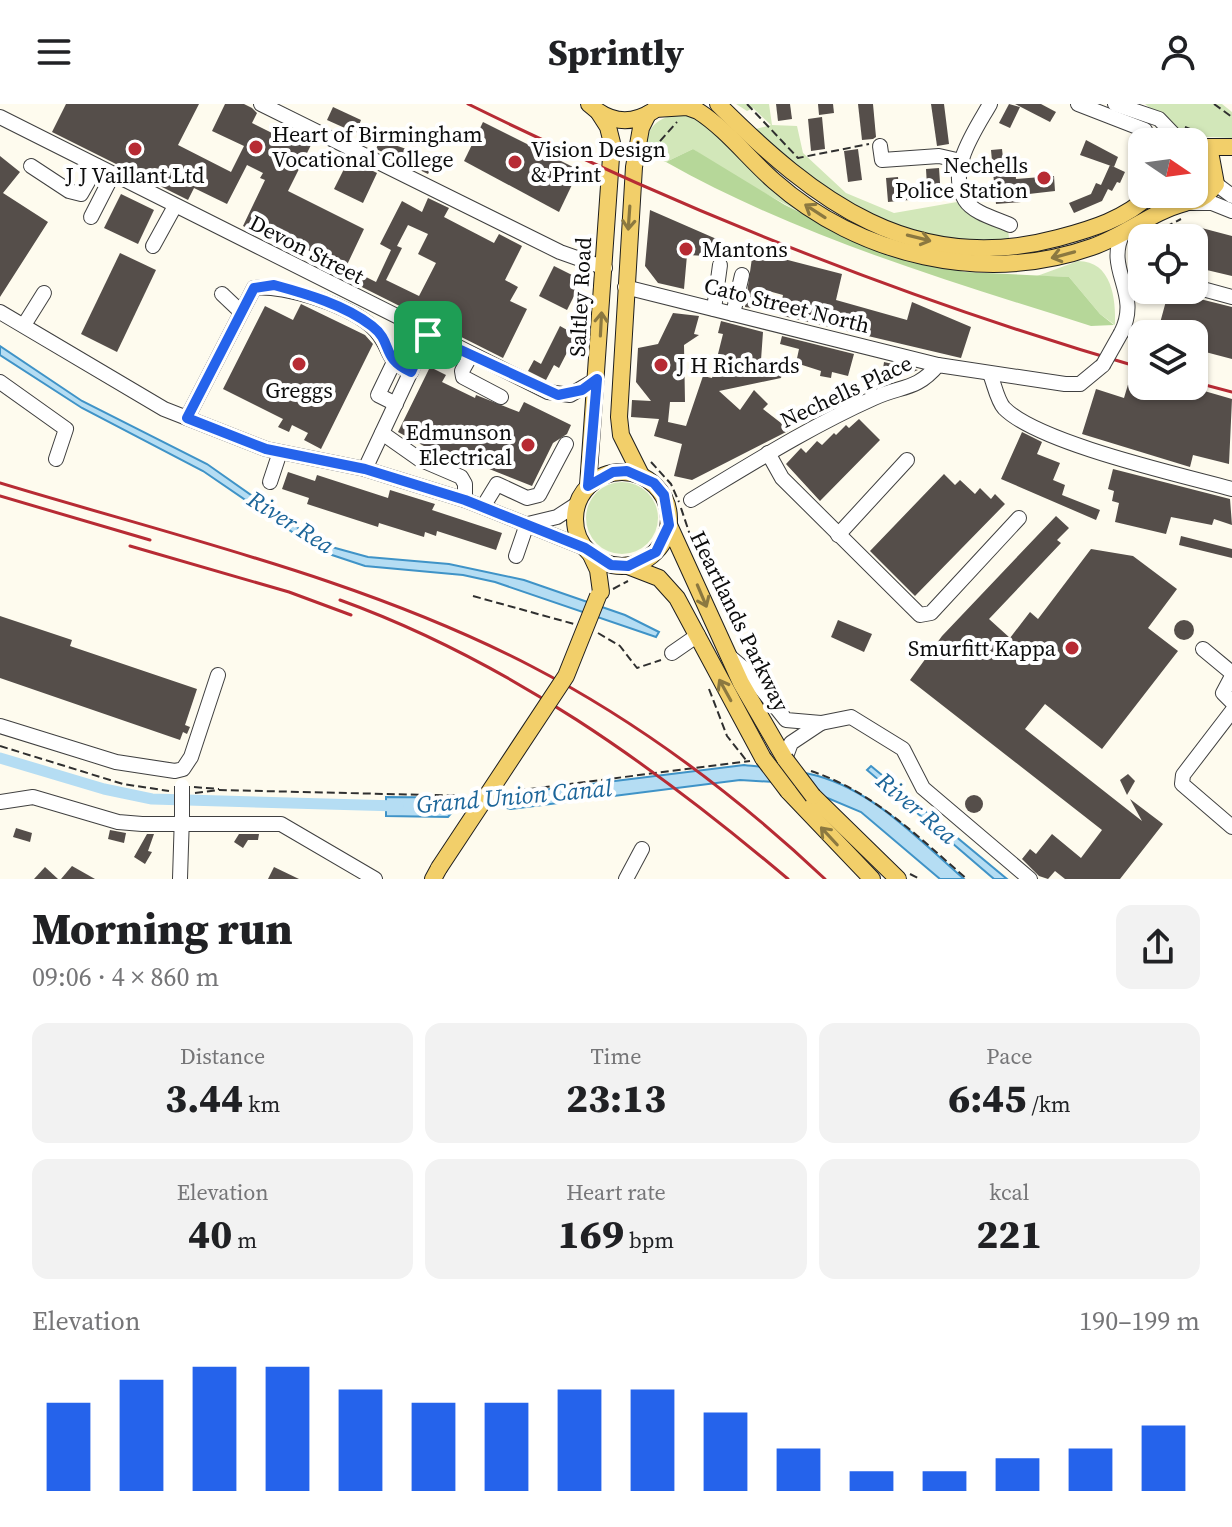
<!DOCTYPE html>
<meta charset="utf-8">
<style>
body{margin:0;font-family:"Source Serif 4",serif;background:#f2f2f2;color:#202124;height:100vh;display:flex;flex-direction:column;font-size:30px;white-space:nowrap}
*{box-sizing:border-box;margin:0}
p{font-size:26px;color:#757577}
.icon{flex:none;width:44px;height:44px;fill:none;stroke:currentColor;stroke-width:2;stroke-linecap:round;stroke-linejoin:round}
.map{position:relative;height:775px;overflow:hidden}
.panel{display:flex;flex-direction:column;background:#fff;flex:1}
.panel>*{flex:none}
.needle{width:52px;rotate:103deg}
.buttons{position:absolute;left:1128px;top:24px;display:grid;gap:16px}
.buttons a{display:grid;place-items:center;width:80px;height:80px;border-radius:16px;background:#fff;box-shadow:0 2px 6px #0004;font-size:40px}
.pin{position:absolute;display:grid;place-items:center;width:68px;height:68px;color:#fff;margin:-34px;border-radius:16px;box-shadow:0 4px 12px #0006}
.round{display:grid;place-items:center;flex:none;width:84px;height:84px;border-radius:16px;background:#f2f2f2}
.summary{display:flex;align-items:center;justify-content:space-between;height:136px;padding:0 32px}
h1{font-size:44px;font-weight:800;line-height:60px}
.stats{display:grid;grid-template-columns:repeat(3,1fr);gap:12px;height:136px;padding:8px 32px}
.stats div{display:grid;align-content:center;border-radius:16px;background:#f2f2f2;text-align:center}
.stats b{font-size:40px;font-weight:800}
.stats small{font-size:22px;font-weight:400}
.stats p{font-size:22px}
.chart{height:224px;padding:16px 32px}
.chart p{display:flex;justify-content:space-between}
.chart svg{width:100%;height:144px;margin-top:8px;stroke:#2563eb;stroke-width:6}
header{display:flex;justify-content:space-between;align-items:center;height:104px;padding:0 32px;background:#fff;font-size:36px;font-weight:800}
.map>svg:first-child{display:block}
</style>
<header><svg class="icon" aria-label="menu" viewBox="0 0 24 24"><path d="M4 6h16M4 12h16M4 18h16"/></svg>Sprintly<svg class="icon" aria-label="person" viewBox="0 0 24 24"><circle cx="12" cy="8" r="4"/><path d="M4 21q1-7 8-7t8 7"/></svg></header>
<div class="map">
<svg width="1232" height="775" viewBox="0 0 1232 775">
<rect width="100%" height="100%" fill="#fefbee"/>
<g fill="#d2e7b9">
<path d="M736 0H769L772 21 797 22 803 49 846 89 894 109 957 98 970 108 1008 126 1009 134 1002 137 956 136 894 124 794 64 756 25 771 21 753 4 747 7Z"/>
<path d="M1145 0H1222L1232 8V34L1186 32Z"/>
<path d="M683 10 698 16 824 121 727 69 693 45 666 58 644 50C646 24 656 12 683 10Z"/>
<path d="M1194 53C1211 61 1211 79 1194 88Z"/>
<path d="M1078 157C1112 157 1116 195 1115 221L1100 210 1069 173 1037 172Z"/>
<circle cx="622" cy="414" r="36"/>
</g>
<path fill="#b6d799" d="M693 45 785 101 887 151 965 168 1069 173 1100 210 1114 221 1091 222C946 176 799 133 666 58Z"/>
<g fill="#b5ddf3" stroke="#3f93c7" stroke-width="2">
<path d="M0 242 82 297 207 360 308 431 328 442 368 453 449 460 524 476 625 511 659 528 656 533 495 478 463 471 365 462 320 447 203 367 82 304 0 251Z"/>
<path d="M744 661C769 664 793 665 818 672 875 688 920 737 964 775H940L861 708 792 679 740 676 511 705 497 702 453 707 448 713 386 712V693L502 694 518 689Z"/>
<path d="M871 662 1007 775H994L867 666Z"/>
</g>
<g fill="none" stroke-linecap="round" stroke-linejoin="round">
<path stroke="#b5ddf3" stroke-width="11" d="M0 654 104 685 152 695 398 702"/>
</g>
<g fill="#554e4a" fill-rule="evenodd">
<path d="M66 0H199L178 41 231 68 244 42 212 27 225 0H244L252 4 257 9 252 19 280 33 285 23 313 37 288 87 364 125 346 163 376 178 391 146 380 140 402 97 422 108 428 94 449 104 444 113 467 125 494 139 499 130 522 142 505 176 518 183 510 197 527 205 503 254 328 166 332 158 279 132 276 138 243 122 265 76 260 74 263 69 247 61 227 100 194 84 188 96 52 28ZM408 121 428 130 418 150 436 159 419 192 386 176 402 144 397 142Z"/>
<path d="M776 0H790L792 15 778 17Z"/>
<path d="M818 0H833L834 9 819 11Z"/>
<path d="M858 0H873L876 33 873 35 862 36Z"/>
<path d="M931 0H944L949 40 937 42Z"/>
<path d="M1009 0 1020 3 1010 24 999 19Z"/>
<path d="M1015 0H1041L1056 8 1050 18Z"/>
<path d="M333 3 361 16 356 29 327 16Z"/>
<path d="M822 13 825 45 811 47 808 15Z"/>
<path d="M483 18 579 66 559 108 464 57Z"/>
<path d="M380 36 418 49 415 54 432 62 428 70 376 45Z"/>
<path d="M1086 36 1118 53 1114 63 1080 51Z"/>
<path d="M858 45 862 76 848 78 844 47Z"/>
<path d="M1002 45 1003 54 1014 53 1016 75 1054 72 1055 87 1020 91 1021 98 996 100 991 46Z"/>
<path d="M0 52 20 68 3 89 48 118 0 193Z"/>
<path d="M349 55 377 69 363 99 334 85Z"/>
<path d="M1110 61 1125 68 1120 79 1117 78 1112 87 1108 85 1102 97 1074 109 1069 99 1091 90 1096 79 1101 81Z"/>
<path d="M939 64 941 93 888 98 886 74 898 73 899 85 927 82 926 65Z"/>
<path d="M121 90 154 106 138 140 104 124Z"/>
<path d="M650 106 728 140 726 153 687 151 684 185 658 179 645 162Z"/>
<path d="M1194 122 1232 132V172L1194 163V134H1191Z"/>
<path d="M753 147 842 170 836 196 907 216 912 198 971 223 961 254 779 211 783 191 757 184 752 204 745 203Z"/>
<path d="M120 149 156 166 117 248 81 230Z"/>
<path d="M554 162 582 176 567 206 539 192Z"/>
<path d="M1169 186 1190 188 1196 194 1232 203V255L1194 245V230H1157Z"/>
<path d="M301 200 365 231 373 240 321 345 304 336 308 329 292 321 289 328 278 323 283 315 223 285 265 202 293 216Z"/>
<path d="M673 209 699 212 694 230 699 231 684 241 685 298H670L668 318 686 322 703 272 712 274 723 230 718 229 721 217 763 228 761 256 784 262 781 274 719 287 740 306 754 286 768 300 763 305 790 326 692 376 674 372 682 340 654 332 659 315 631 313 632 296 651 297 636 278 638 244 658 240Z"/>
<path d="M560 222 576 231 559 264 554 261 546 276 528 267 534 256 541 260Z"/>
<path d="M782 232 854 250 848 272 832 268 831 274 820 272 821 267 796 259 799 245 780 240Z"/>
<path d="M884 258 918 266 881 280 878 273 882 272Z"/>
<path d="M430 263 446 271 442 278 475 294 476 291 519 308 524 298 571 321 567 330 553 339 532 382 464 355 461 362 398 328Z"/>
<path d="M1132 267 1142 270V282H1187L1232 295 1229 360 1193 351 1190 363 1082 330 1096 285 1124 294Z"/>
<path d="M859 315 880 336 820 397 786 360 801 344 806 349 817 337 822 341 834 329 836 331 846 321 849 324Z"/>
<path d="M1022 328 1042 338 1037 350 1060 359 1053 376 1065 381 1062 391 1100 406 1096 416 1001 375Z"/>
<path d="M1113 365 1230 395 1232 421 1214 415 1212 421 1171 413 1166 430 1115 418 1119 399 1112 397 1114 387 1108 385Z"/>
<path d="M288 368 315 377 317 371 388 394 390 386 435 400 432 406 502 429 496 446 437 427 436 432 425 428 424 433 379 419 378 423 307 400 309 394 282 385Z"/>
<path d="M944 370 955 381 960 376 975 390 980 384 991 395 995 390 1005 400 915 492 870 447Z"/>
<path d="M1056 412 1069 424 1057 436 1061 439 989 515 1010 534 1030 508 1038 515 1091 445 1133 452 1177 485 1148 524 1178 547 1102 645 1045 600 1025 625 1142 717 1130 695 1163 720 1120 775H1065L1055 767 1048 775 1039 772 1022 755 1030 745 1036 750 1052 730 1081 754 1102 726 910 576 942 532Z"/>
<path d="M1181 432 1232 445V454L1179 441Z"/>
<path d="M0 512 72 536 70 542 197 585 185 621 190 623 187 630 183 628 180 636 0 574Z"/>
<circle cx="1184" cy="526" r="10"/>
<path d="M838 516 872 530 864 548 831 533Z"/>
<path d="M1128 670 1135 677 1127 691 1120 676Z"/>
<circle cx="974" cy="700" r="9"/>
<path d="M16 724 32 729 30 738 13 733Z"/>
<path d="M110 726 126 729 124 739 108 735Z"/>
<path d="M147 730H154L148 747 152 748 145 760 134 753Z"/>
<path d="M239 730H259L258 736H248L243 744 234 738Z"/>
<path d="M72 762 95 775H61Z"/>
<path d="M45 763 58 775H34Z"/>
<path d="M274 763 299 775H268Z"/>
</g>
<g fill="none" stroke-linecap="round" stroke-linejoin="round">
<g stroke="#404040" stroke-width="16">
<g id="minor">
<path d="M261 0 560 148 605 164"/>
<path d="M990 0C976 25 946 66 965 96 973 109 997 115 1010 121"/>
<path d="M1078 0 1145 26"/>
<path d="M1115 0 1159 15 1181 38"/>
<path d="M0 13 548 288 570 291 597 275"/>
<path d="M880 42 882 56 939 52 961 57"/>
<path d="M31 62 69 87 81 90 97 62"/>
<path d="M1216 80 1232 92"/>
<path d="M1193 99H1212L1232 107"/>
<path d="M91 113 113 70"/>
<path d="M153 142 175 102"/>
<path d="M625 183 938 261"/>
<path d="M1199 184 1232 193"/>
<path d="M222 190 241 208"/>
<path d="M714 205 720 161"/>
<path d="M0 208 164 305 266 345 365 365 465 396 585 444"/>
<path d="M733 210 742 171"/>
<path d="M24 221 44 189"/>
<path d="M1121 229C1142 189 1104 166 1123 129"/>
<path d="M471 251 462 267 463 273 501 293"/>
<path d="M393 260 378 291 396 300"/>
<path d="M990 270C994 279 997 296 1004 304 1038 339 1181 371 1232 385"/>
<path d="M0 278 66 325 56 355"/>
<path d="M187 314 254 184C284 180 356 203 376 227 393 247 384 256 411 268"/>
<path d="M382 329 419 355 461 373 465 380V396"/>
<path d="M768 349 782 374 920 511 931 509 1019 414"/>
<path d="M365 365 428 231"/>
<path d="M270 378 280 348"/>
<path d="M691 396C751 360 811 322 874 294 902 281 916 287 938 261L1065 280H1080L1103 261"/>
<path d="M483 403 497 380 527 394 539 391 566 340"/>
<path d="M528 420 557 413 577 400"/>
<path d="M838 431 907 356"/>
<path d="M516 452 527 420"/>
<path d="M1203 545 1232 569"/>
<path d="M672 549 698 531"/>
<path d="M728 551 747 567 786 616 821 619 851 613 903 645 923 684 1030 775"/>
<path d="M1232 572 1223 589 1232 598"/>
<path d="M1232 607 1183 671 1182 680 1232 723"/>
<path d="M0 622 116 658 175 667 183 665 191 653 218 571"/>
<path d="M785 655 791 639 821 619"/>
<path d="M0 698 33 693 118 718 142 720H281L375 775"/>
<path d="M180 775 182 711"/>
<path d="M626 775 642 745"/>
</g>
</g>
<g stroke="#1e1e1e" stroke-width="18">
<g id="major">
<path d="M589 0C608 18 630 22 653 7"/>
<path d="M718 0C814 96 913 173 1058 134 1092 125 1125 115 1151 90"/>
<path d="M655 5 687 3 698 7C726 25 748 54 774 77 859 152 984 181 1092 143 1125 132 1151 108 1185 99"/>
<path d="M1198 43H1232"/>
<path d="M1167 90C1187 105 1203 98 1216 80L1211 53 1194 42"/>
<circle cx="622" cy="415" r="47"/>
<path d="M641 371 621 331 619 313 634 63 641 24 648 10"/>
<path d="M588 382 612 39 608 23 599 9"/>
<path d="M669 421 741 579 785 655"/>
<path d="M591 451 598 466 601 488"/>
<path d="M628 462 659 474 677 494 763 654"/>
<path d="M788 687 872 775"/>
<path d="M813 692 898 775"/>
<path d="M433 775 439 764"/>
</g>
</g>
<g stroke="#2f2f2f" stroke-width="2" stroke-dasharray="8 4" stroke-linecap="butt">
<path d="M747 0 798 54 869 40"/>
<path d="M1214 0 1232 13"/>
<path d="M1185 23 1200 29"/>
<path d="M652 46 677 18"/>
<path d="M1144 134 1181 115"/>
<path d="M651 358 671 380 679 398"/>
<path d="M681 404 694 443"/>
<path d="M613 485 628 477"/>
<path d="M473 492 574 520"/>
<path d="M598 529 620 542 637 564 661 556"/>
<path d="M709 585 727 632 746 656"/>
<path d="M0 642 123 680 169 687"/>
<path d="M811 667C874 688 918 733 967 775"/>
<path d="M194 683 219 685"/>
<path d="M506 688 750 657"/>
<path d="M195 689 219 686 472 692"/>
<path d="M910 770 920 775"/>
</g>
<use href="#minor" stroke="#fff" stroke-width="14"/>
<use href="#major" stroke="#f2cf6a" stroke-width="16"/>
<g stroke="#b72b34" stroke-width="3">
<path d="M468 0C685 107 910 197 1142 264"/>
<path d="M1194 278 1232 288"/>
<path d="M0 379C178 433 365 476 531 562 637 617 738 693 825 775"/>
<path d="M0 392 150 436"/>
<path d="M130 442 289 488 351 511"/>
<path d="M340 496C508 557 653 661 788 775"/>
</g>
<g stroke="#404040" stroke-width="16" stroke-linecap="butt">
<g id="minor-bridge">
<path d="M1103 261 1121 229"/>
<path d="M182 711V682"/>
</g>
</g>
<g stroke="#1e1e1e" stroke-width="18" stroke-linecap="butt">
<g id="major-bridge">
<path d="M763 654 788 687"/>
<path d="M785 655 813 692"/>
<path d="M439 764 566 572 598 492"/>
</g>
</g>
<use href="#minor-bridge" stroke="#fff" stroke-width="14"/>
<use href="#major-bridge" stroke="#f2cf6a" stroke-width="16"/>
</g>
<defs><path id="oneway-shaft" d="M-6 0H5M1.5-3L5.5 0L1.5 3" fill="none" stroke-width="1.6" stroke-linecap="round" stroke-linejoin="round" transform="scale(2)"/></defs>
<g stroke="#8b7840">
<use href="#oneway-shaft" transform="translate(815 107) rotate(-147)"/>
<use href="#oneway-shaft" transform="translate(629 114) rotate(94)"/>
<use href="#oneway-shaft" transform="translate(919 134) rotate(14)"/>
<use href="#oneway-shaft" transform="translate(1063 151) rotate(165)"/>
<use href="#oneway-shaft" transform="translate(601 220) rotate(-87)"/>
<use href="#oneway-shaft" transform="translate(702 492) rotate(67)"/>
<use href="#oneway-shaft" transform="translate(725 586) rotate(-119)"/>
<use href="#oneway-shaft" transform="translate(829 732) rotate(-133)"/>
</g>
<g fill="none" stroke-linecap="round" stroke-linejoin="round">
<g stroke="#fff" stroke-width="16">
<path id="route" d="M274 181C307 190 345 201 372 222 394 239 380 254 411 268L428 231 558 291 582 286 597 275 588 382 613 368 627 367 654 379 664 391 669 421 656 448 628 462 611 461 585 444 465 396 365 365 266 345 187 314 254 184Z"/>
</g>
<use href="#route" stroke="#2563eb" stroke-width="10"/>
</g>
<g fill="#b72b34" stroke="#fff" stroke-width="3">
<circle cx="256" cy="43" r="8"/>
<circle cx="135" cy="45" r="8"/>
<circle cx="515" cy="58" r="8"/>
<circle cx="1044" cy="74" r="8"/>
<circle cx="686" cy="145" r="8"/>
<circle cx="299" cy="260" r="8"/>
<circle cx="661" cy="261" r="8"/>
<circle cx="528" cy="341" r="8"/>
<circle cx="1072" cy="544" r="8"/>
</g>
<g text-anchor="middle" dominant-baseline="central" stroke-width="8" stroke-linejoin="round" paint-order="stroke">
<g font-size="22" fill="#0d0d0d" stroke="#fff" text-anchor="start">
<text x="272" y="30">Heart of Birmingham<tspan x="272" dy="25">Vocational College</tspan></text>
<text x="531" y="45">Vision Design<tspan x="531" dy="25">&amp; Print</tspan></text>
<text x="1028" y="61" text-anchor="end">Nechells<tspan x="1028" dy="25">Police Station</tspan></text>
<text x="135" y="71" text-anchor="middle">J J Vaillant Ltd</text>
<text x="702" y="145">Mantons</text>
<text x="677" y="261">J H Richards</text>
<text x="299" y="286" text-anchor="middle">Greggs</text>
<text x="512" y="328" text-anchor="end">Edmunson<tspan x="512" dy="25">Electrical</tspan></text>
<text x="1056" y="544" text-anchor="end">Smurfitt Kappa</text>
</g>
<g font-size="22" fill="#0d0d0d" stroke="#fff">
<text transform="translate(307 145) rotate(27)">Devon Street</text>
<text transform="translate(580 193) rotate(-87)">Saltley Road</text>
<text transform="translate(787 201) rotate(14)">Cato Street North</text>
<text transform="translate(846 287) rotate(-25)">Nechells Place</text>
<text transform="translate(740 517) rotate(64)">Heartlands Parkway</text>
</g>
<g font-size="24" font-style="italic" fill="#1c6599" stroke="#fff">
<text transform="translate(291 418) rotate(32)">River Rea</text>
<text transform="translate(514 692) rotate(-5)">Grand Union Canal</text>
<text transform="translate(917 704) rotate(40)">River Rea</text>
</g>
</g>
</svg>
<div class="buttons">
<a><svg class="needle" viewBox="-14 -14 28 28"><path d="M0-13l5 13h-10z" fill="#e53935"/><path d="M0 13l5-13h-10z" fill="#757577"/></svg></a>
<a><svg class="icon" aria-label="locate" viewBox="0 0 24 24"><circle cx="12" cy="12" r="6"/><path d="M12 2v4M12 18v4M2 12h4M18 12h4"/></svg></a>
<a><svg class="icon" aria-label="layers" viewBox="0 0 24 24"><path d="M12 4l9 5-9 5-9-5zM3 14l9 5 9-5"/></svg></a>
</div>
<div class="pin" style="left:428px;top:231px;background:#1e9e55"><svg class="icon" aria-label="arrive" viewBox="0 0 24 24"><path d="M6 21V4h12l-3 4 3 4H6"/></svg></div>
</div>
<section class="panel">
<div class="summary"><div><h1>Morning run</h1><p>09:06 · 4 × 860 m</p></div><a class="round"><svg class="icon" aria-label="share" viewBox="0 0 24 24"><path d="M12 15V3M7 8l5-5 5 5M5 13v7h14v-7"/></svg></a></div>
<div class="stats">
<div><p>Distance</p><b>3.44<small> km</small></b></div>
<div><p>Time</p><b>23:13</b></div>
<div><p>Pace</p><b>6:45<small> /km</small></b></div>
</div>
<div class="stats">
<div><p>Elevation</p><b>40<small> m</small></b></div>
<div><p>Heart rate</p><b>169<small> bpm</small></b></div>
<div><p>kcal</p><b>221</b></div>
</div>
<div class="chart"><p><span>Elevation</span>190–199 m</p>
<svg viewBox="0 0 160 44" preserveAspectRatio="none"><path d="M5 44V17M15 44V10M25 44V6M35 44V6M45 44V13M55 44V17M65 44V17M75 44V13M85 44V13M95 44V20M105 44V31M115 44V38M125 44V38M135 44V34M145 44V31M155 44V24"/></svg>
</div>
</section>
